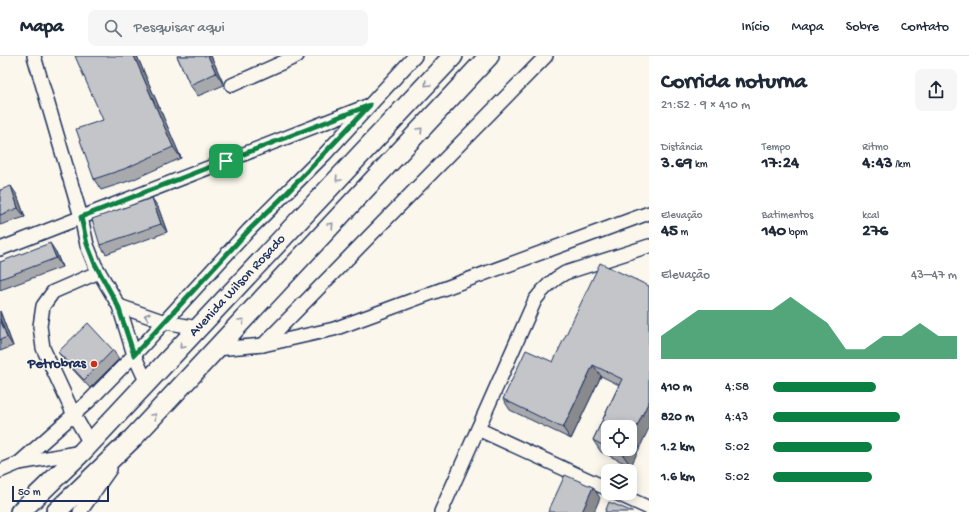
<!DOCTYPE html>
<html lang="pt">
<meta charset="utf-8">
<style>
body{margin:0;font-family:"Gochi Hand",sans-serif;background:#f6f6f7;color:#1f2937;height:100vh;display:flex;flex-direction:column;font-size:15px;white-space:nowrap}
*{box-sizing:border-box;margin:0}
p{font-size:13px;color:#747a83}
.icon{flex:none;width:22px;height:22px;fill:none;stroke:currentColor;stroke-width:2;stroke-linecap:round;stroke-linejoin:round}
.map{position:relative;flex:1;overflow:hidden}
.drawer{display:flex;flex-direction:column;background:#fff;width:320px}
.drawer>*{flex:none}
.buttons{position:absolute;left:601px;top:364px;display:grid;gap:8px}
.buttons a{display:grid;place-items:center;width:36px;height:36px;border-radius:8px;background:#fff;box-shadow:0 2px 10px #0003;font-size:20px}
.scale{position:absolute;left:12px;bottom:10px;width:97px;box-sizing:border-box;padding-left:4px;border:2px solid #1b2f5e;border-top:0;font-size:11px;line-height:14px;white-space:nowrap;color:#1b2f5e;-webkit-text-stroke:3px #fbf7ec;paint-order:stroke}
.pin{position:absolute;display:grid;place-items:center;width:34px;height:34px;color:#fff;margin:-17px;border-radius:8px;box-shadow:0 2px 6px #0006}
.round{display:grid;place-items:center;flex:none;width:42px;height:42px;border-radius:8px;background:#f6f6f7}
.head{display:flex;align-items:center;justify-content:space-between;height:68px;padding:0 12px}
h1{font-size:22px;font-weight:700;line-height:30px}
.figures{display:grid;grid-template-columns:repeat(3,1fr);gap:6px;height:68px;padding:4px 12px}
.figures div{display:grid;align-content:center}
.figures b{font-size:17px;font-weight:700}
.figures small{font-size:11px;font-weight:400}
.figures p{font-size:11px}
.chart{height:112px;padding:8px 12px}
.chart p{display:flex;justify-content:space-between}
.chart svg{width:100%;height:72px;margin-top:4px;fill:#0b8043;opacity:.7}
ul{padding:0 12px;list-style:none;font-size:13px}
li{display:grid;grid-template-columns:64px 48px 1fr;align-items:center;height:30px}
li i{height:10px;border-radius:5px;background:#0b8043}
header{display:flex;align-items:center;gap:24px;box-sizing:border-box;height:56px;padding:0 20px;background:#fff;border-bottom:1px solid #e0e1e3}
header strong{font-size:19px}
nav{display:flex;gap:22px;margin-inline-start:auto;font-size:14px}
.search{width:280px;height:36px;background:#f6f6f7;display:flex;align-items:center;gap:10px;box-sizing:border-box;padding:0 14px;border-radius:8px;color:#747a83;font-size:15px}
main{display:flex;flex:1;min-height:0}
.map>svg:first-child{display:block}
</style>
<header>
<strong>Mapa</strong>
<div class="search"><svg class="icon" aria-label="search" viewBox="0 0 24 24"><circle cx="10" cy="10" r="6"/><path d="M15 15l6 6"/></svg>Pesquisar aqui</div>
<nav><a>Início</a><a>Mapa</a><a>Sobre</a><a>Contato</a></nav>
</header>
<main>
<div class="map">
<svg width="649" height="456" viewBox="0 0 649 456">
<rect width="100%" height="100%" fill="#fbf7ec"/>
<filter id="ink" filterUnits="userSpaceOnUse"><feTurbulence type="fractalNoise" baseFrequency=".025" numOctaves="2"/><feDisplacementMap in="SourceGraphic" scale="8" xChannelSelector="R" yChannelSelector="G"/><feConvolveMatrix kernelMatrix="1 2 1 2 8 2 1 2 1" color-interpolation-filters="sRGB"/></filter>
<g filter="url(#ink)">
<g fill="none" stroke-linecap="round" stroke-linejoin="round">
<g stroke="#1b2f5e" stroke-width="16">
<g id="minor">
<path d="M34 0 81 161 87 189 95 209 119 250 134 299 147 327"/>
<path d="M232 29 297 0"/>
<path d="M0 193 367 50"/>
<path d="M119 250 165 266 198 272"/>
<path d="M263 289 546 0"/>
<path d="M216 293 263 289 334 273 649 157"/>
<path d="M478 373 608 433"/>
<path d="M90 387 74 359 43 292 40 270 43 250 53 236 99 216"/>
<path d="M19 407 89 345 134 299 249 174 324 99 415 0"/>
<path d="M0 415 19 407 82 396"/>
<path d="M616 437 649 452"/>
<path d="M80 456 110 413"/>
<path d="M441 456 535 244C543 233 552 224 565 217L649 190"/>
</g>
</g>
<g stroke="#1b2f5e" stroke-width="22">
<g id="highway">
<path d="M20 456 82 396 453 0"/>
<path d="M56 456 132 383 489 0"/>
</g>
</g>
<use href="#minor" stroke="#fbf7ec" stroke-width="13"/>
<use href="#highway" stroke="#fbf7ec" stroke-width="19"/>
</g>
<g fill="#a8a9ad" stroke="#1b2f5e" fill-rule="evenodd">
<path d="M137 0 181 102 132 124 101 134 94 123 103 64Z"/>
<path d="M177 0H211L224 29 198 40 190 29Z"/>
<path d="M0 134 17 139 25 161 0 169Z"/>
<path d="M158 151 167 176 106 198 100 189Z"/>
<path d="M56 196 62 211 0 234V206Z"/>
<path d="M649 230 631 410 601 396 593 384 619 329 601 320 571 383 510 354 503 343 553 306ZM608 371 630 393H608Z"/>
<path d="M0 255 13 290 0 295Z"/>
<path d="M113 294 119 303 90 332 64 304 58 296Z"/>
</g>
<g fill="#888a8d" stroke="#1b2f5e">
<path d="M134 0H137L181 102 173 91Z"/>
<path d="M208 0H211L224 29 216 17Z"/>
<path d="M11 130 17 139 25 161 18 152Z"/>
<path d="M152 142 158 151 167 176 161 168Z"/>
<path d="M50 187 56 196 62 211 56 202Z"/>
<path d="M0 255 13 290 7 281 0 263Z"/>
<path d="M593 309 601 320 571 383 563 372Z"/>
<path d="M649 345V372L631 410 623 399 626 393H630V385Z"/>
<path d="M593 431 600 442 594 456H582Z"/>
</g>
<g fill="#c3c5c9" stroke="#1b2f5e">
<path d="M75 0H134L173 91 124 113 94 123 76 73 103 64Z"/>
<path d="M177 0H208L216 17 190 29Z"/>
<path d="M11 130 18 152 0 159V134Z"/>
<path d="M152 142 161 168 100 189 92 163Z"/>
<path d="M50 187 56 202 0 223V206Z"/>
<path d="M600 207 649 230V345L630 385V371H608V392L593 384 622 323 593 309 563 372 503 343 526 294 553 306Z"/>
<path d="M0 263 7 281 0 284Z"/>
<path d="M88 267 113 294 84 324 58 296Z"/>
<path d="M611 393H626L623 399Z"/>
<path d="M565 419 593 431 582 456H548Z"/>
<path d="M609 446 633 456H605Z"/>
</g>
<defs><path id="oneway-chevron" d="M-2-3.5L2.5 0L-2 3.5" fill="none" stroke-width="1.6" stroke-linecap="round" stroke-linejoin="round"/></defs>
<g stroke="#8b93a5">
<use href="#oneway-chevron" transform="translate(427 28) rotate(133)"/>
<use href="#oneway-chevron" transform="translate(420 74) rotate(-47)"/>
<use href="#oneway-chevron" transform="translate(338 123) rotate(133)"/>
<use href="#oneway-chevron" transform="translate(331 169) rotate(-47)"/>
<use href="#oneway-chevron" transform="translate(147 260) rotate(-162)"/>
<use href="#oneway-chevron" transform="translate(242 265) rotate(-47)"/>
<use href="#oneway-chevron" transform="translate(182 290) rotate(133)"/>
<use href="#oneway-chevron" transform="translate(154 360) rotate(-47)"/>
</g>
</g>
<g fill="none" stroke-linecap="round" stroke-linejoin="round" filter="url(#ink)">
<g stroke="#fff" stroke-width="8">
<path id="route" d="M370 49 283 141 249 174 134 299 118 250 95 208 87 188 81 161Z"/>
</g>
<use href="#route" stroke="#0b8043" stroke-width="5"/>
</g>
<circle fill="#c8321e" stroke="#fbf7ec" stroke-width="1.5" cx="94" cy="308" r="4"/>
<g text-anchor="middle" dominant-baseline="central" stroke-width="3" stroke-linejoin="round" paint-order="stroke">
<g font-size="14" fill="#1b2f5e" stroke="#fbf7ec">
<text transform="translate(238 230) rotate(-47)">Avenida Wilson Rosado</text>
</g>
<g font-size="14" font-weight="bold" fill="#1b2f5e" stroke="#fbf7ec" text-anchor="end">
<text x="86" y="308">Petrobras</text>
</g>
</g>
</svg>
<div class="buttons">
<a><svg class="icon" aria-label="locate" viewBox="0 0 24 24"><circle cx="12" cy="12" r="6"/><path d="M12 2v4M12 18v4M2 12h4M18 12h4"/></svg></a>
<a><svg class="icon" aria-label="layers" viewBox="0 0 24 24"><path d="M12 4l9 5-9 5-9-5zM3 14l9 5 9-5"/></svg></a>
</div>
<div class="scale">50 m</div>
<div class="pin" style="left:226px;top:105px;background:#1e9e55"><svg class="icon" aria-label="arrive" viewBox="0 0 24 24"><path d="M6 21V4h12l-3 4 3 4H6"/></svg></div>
</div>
<section class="drawer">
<div class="head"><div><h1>Corrida noturna</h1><p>21:52 · 9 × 410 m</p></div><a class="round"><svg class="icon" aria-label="share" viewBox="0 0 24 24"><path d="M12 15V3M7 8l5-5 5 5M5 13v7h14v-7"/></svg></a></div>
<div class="figures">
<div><p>Distância</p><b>3.69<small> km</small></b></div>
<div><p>Tempo</p><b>17:24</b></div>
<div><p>Ritmo</p><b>4:43<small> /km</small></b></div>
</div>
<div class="figures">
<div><p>Elevação</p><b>45<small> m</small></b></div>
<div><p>Batimentos</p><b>140<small> bpm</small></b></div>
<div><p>kcal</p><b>276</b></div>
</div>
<div class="chart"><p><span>Elevação</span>43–47 m</p>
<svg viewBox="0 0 160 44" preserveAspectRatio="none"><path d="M0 44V30L10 22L20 14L30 14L40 14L50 14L60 14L70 6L80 14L90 22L100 38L110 38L120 30L130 30L140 22L150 30L160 30V44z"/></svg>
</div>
<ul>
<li><b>410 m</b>4:58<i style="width:56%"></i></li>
<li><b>820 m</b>4:43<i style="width:69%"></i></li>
<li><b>1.2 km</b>5:02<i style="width:54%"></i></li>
<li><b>1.6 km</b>5:02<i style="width:54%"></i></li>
</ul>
</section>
</main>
